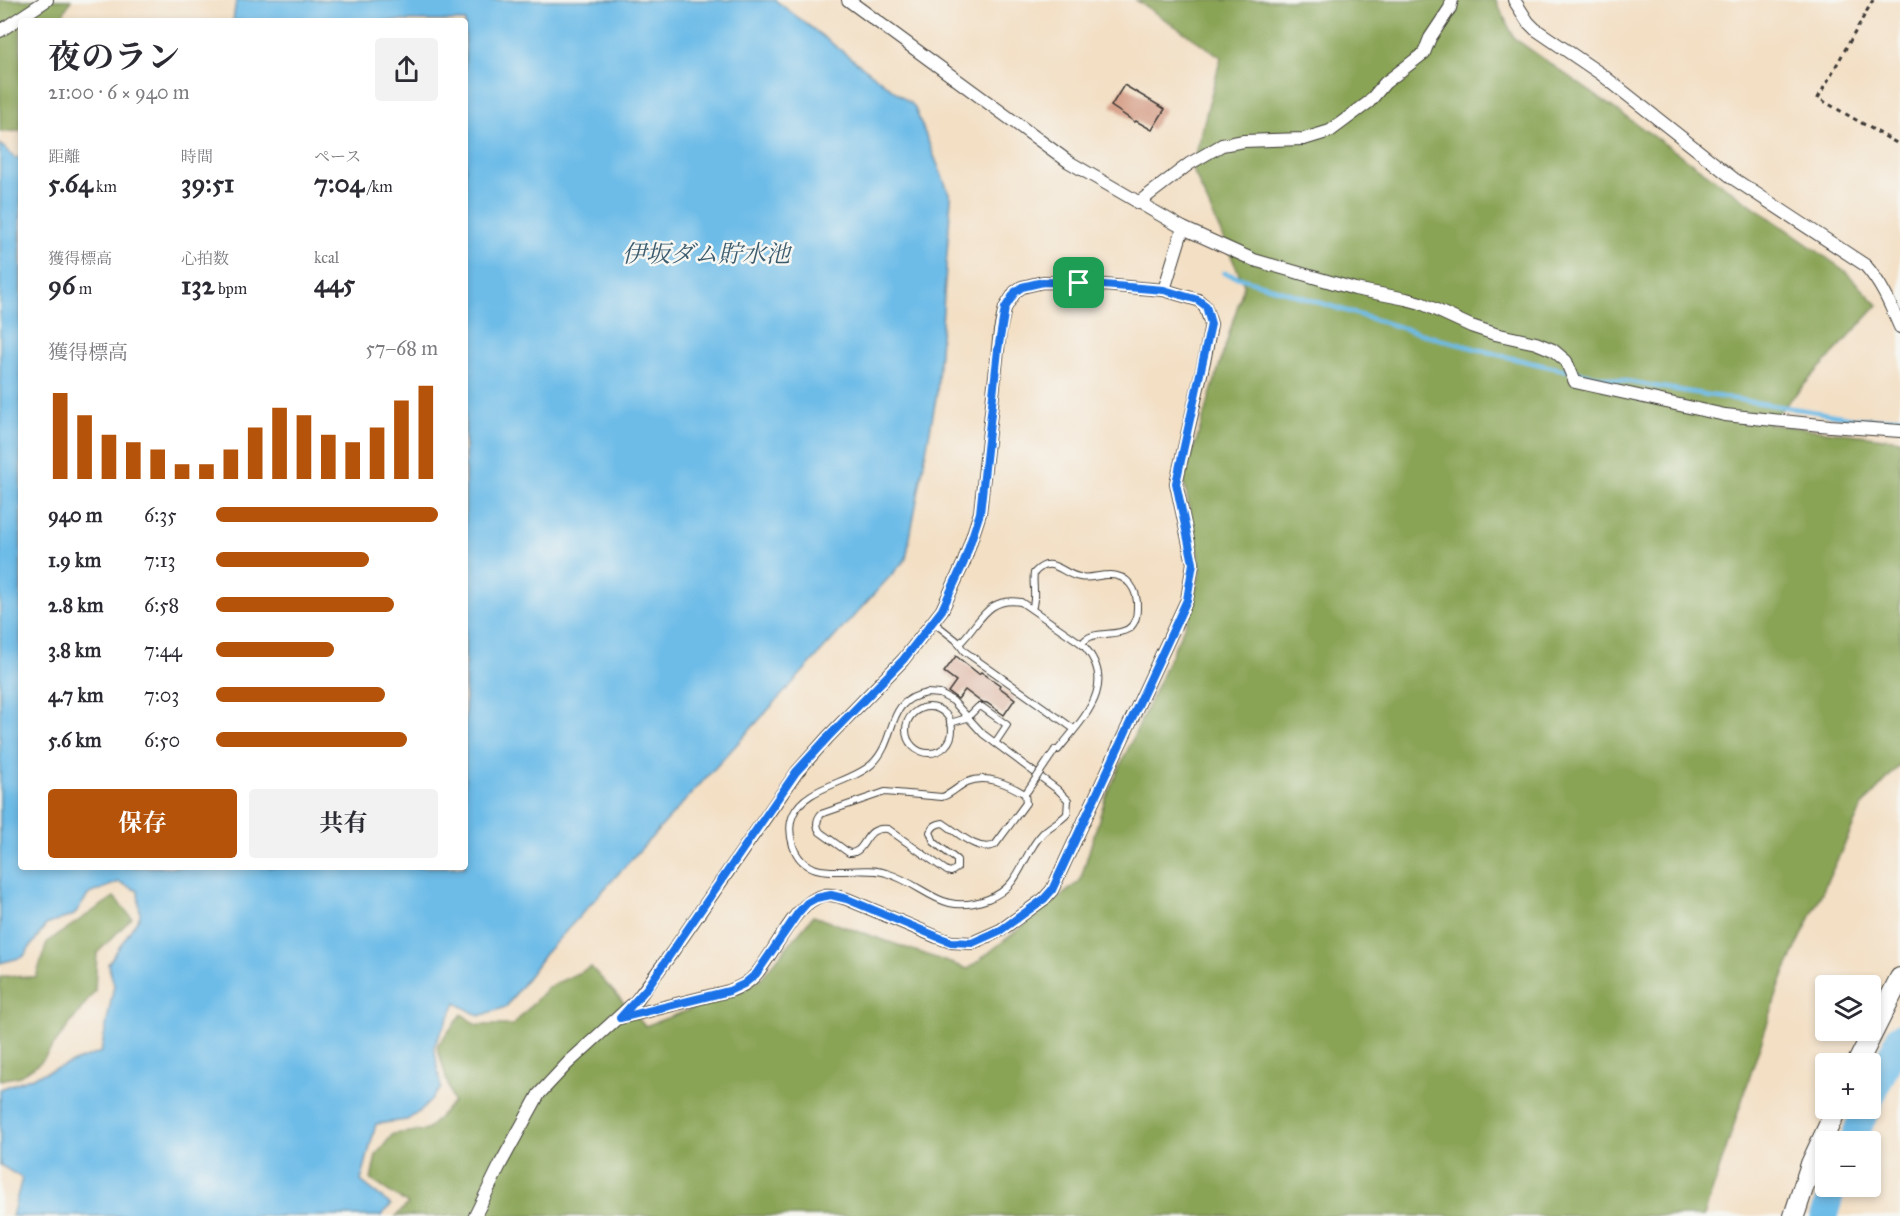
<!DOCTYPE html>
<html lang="ja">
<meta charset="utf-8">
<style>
body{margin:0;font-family:"IM FELL Great Primer","Noto Serif JP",serif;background:#f2f2f3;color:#2b2b33;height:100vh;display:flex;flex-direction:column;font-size:22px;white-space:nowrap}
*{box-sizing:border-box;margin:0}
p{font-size:20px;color:#7c7c81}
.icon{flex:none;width:33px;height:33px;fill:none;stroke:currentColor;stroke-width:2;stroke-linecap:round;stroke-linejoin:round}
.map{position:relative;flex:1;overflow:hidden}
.sheet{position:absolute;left:18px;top:18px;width:450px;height:852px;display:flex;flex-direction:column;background:#fff;border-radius:6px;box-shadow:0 3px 9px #0003}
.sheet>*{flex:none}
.buttons{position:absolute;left:1815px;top:975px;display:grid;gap:12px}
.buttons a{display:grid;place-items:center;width:66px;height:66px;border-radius:6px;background:#fff;box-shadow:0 3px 9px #0003;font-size:30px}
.pin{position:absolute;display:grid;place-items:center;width:51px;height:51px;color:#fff;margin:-26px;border-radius:12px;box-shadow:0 3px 9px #0006}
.round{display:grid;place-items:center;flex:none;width:63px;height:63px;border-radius:6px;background:#f2f2f3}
.overview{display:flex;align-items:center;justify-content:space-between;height:102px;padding:0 30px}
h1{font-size:33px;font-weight:700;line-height:45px}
.figures{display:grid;grid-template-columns:repeat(3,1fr);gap:9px;height:102px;padding:6px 30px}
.figures div{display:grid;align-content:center}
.figures b{font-size:26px;font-weight:700}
.figures small{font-size:16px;font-weight:400}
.figures p{font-size:16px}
.chart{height:168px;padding:12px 30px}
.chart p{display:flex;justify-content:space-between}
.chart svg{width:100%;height:108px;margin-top:6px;stroke:#b45309;stroke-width:6}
.button{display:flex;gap:12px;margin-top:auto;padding:12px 30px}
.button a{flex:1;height:69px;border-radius:6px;background:#b45309;color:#fff;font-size:24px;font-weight:700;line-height:69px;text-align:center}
.button a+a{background:#f2f2f3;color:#2b2b33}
ul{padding:0 30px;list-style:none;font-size:20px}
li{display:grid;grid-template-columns:96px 72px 1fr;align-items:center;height:45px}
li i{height:15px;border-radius:8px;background:#b45309}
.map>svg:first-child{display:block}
</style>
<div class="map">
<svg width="1900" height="1216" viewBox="0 0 1900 1216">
<rect width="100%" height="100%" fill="#f6f6f2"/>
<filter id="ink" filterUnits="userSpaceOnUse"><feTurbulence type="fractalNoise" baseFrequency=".0167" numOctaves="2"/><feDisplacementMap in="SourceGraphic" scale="12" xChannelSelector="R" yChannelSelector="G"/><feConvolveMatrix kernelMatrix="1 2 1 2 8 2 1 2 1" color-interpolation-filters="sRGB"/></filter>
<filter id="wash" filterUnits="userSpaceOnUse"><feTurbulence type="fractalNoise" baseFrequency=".008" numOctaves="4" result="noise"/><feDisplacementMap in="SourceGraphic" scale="24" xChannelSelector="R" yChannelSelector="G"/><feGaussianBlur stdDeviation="1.35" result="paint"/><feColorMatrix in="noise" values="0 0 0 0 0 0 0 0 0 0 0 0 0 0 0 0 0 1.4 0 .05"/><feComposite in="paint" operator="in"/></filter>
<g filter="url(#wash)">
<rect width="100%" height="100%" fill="#f3dfc4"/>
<g fill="#8aa456" stroke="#536039" stroke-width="1.5">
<path d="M0 0H71L62 16 80 21H21V131L0 132Z"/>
<path d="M1136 0H1496L1514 38 1844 270 1878 305 1768 424 1900 440V765L1863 805 1783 976 1704 1216H396L408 1204 371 1180 376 1155 393 1134 427 1130 453 1102 437 1046 462 1014 476 1025H513L548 987 591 967 645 1026 746 989 761 978 813 916 968 969 1080 881 1105 799 1188 618 1201 570 1184 481 1244 285 1192 168 1221 57Z"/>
<path d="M114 897 132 918 97 953 95 991 41 1062 20 1076 0 1080V976L36 977 47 942Z"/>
</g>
<path fill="#6dbce8" stroke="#446c82" stroke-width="1.5" d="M236 0H775L914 106 951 198 937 393 906 559 545 954 506 1007 479 1016 456 1003 434 1046 441 1088 423 1109 407 1120 376 1124 361 1181 391 1205 381 1216H12L22 1178 0 1165V1089L101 1052 114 985 108 964 140 916 138 891 119 882 89 894 74 915 46 925 23 957 0 963V144L15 158 21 157V867H465V21H233Z"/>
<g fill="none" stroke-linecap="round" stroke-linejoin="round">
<path stroke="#6dbce8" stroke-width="4.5" d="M1224 273C1330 305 1437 342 1546 366 1649 388 1754 401 1859 419H1885L1900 417"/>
<g stroke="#6dbce8" stroke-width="27">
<path d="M1870 1100 1900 1036"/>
<path d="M1852 1142 1867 1108"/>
<path d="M1824 1216 1833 1186"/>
</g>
</g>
<g id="blocks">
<g fill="#d69e86">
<path d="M1124 85 1165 109 1152 130 1136 121 1135 122 1111 106Z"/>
<path d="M956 656 979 674 981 672 1000 685 999 687 1015 699 1004 715 987 703 981 702 965 690 958 699 948 692 956 681 944 672Z"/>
</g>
</g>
</g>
<g filter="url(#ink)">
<use href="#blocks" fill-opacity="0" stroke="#3c3935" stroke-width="1.5"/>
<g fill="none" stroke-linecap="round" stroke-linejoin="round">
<g stroke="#3c3935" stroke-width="8">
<g id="service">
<path d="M1032 609C1037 596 1032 586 1034 573 1052 553 1062 575 1080 577 1090 579 1099 575 1108 575 1128 574 1138 590 1137 608 1137 648 1094 623 1082 644"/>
<path d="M933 622 956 640 964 651 1074 729"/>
<path d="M959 644C980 624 986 596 1021 602L1082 644C1120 684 1084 717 1058 750H1055"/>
<path d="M927 693 940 694 953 701 983 734 1058 790 1068 800 1067 814C1060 822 1049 826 1042 834 1021 856 1022 886 988 899 940 917 927 885 886 873 855 863 807 887 793 846 790 836 789 824 793 815 805 786 850 784 872 764 899 738 883 701 927 693Z"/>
<circle cx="929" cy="730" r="23"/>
<path d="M950 723 967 718 978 707H982L1007 725 995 743"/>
<path d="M1025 794C1008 784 987 774 967 782 958 786 952 794 942 797L885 792 821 814C816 820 816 826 820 832L849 853C867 854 863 825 888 829L947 871 951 872 957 868V860L934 842 930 832C933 826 936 824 943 823 957 832 978 853 995 845L1026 803 1025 794 1028 790"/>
</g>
</g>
<g stroke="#3c3935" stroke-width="14">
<g id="minor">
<path d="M848 0 1069 162 1183 228 1164 290"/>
<path d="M1514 0 1528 22 1535 29 1601 74 1734 179 1865 265C1882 284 1890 304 1900 327"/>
<path d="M0 31 47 0"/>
<path d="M1138 203 1189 164 1222 145 1244 141 1304 139 1330 131 1369 102 1385 83 1424 53 1430 38 1450 8 1452 0"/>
<path d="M1183 228 1254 260 1355 289 1406 299 1421 303 1471 326 1495 334 1536 343 1553 350 1566 361 1575 382 1725 415 1830 426 1900 431"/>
<path d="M475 1216 501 1163 539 1094 568 1063 636 1001 673 951 797 772 828 737 903 660 942 610 964 562 980 513 1000 331 1005 308 1015 292 1022 287 1043 282 1079 283 1164 290 1198 300 1205 306 1211 324 1205 357 1176 483 1193 563 1187 600 1052 890 1044 899 1001 930 972 943 951 942 937 937 847 899C840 897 832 894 825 895 794 901 776 952 756 974 749 983 740 987 729 991L620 1018"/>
</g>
</g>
<g stroke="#3c3935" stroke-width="22">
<g id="primary">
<path d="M1857 1064 1900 978"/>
<path d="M1794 1216 1811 1164 1837 1108"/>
</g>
</g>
<path stroke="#3c3935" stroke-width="3" stroke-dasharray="4.5 4.5" stroke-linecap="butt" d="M1873 0 1818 98 1900 145"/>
<use href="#service" stroke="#fff" stroke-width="6"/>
<use href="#minor" stroke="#fff" stroke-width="12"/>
<use href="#primary" stroke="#fff" stroke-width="20"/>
<g stroke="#3c3935" stroke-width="8" stroke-linecap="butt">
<path id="service-bridge" d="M1028 790 1055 750"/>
</g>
<use href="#service-bridge" stroke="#fff" stroke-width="6"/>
</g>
</g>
<g fill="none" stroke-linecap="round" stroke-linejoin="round" filter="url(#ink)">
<g stroke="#fff" stroke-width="12">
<path id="route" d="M1043 282 1079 283 1164 290 1198 300 1206 306 1211 324 1176 483 1193 563 1187 600 1052 890 1044 899 1001 930 972 943 951 942 938 937 847 899 831 895 816 898 807 903 798 913 756 974 744 984 729 991 620 1018 647 988 796 772 828 737 903 660 942 610 964 562 980 513 998 350 1005 308 1015 292 1022 287Z"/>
</g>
<use href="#route" stroke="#1a73e8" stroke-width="8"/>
</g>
<g text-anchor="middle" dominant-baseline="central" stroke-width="5" stroke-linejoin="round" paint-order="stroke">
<g font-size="24" font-style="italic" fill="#3c5c6e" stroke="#f6f6f2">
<text x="706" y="254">伊坂ダム貯水池</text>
</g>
</g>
</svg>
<div class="buttons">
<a><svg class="icon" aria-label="layers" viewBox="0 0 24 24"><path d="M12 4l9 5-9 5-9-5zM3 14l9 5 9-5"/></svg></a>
<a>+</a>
<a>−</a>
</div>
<div class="pin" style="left:1079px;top:283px;background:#1e9e55"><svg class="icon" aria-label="arrive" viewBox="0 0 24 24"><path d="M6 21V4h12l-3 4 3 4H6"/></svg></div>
<section class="sheet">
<div class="overview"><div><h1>夜のラン</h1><p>21:00 · 6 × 940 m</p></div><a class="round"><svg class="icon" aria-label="share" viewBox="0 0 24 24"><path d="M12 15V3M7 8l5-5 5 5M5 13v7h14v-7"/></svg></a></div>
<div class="figures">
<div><p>距離</p><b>5.64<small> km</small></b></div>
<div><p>時間</p><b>39:51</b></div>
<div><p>ペース</p><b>7:04<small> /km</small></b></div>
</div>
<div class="figures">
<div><p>獲得標高</p><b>96<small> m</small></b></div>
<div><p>心拍数</p><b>132<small> bpm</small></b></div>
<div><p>kcal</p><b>445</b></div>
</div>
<div class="chart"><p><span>獲得標高</span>57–68 m</p>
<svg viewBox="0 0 160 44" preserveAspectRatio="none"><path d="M5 44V9M15 44V18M25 44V26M35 44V29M45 44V32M55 44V38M65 44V38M75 44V32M85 44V23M95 44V15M105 44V18M115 44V26M125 44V29M135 44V23M145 44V12M155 44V6"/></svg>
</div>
<ul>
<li><b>940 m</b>6:35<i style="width:100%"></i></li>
<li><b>1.9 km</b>7:13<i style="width:69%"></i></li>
<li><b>2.8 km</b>6:58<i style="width:80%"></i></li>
<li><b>3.8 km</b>7:44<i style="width:53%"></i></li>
<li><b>4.7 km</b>7:03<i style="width:76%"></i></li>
<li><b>5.6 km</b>6:50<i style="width:86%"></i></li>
</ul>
<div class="button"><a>保存</a><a>共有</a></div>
</section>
</div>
